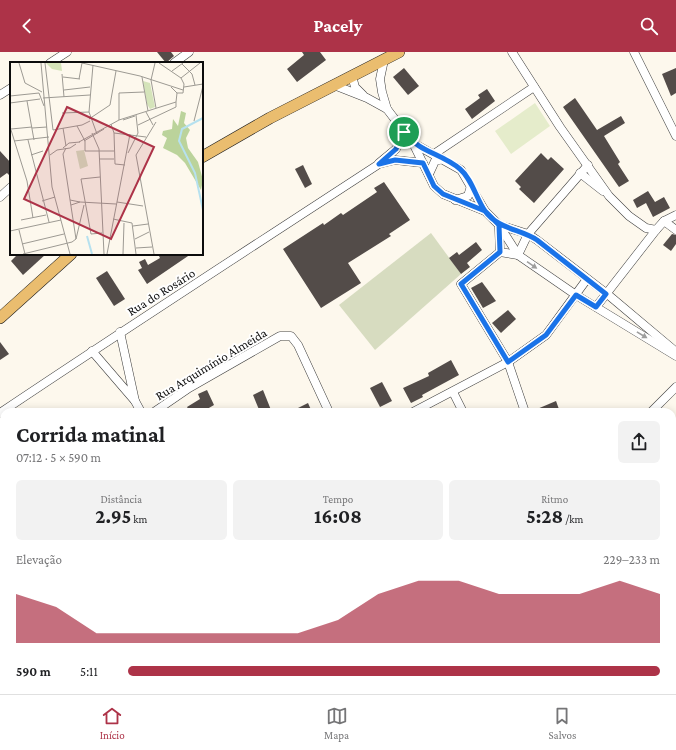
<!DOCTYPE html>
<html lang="pt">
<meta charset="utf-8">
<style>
body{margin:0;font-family:"Crimson Pro",serif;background:#f2f2f2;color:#202124;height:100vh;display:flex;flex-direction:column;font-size:15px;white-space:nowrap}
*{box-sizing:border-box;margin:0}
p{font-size:13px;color:#757577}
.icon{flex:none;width:22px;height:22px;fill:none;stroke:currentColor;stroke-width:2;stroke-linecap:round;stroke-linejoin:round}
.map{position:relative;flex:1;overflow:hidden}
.side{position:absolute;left:0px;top:356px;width:676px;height:286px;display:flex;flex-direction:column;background:#fff;border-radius:12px 12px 0 0;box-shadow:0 2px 10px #0003}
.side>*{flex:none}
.pin{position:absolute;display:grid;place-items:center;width:34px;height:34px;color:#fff;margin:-17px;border:2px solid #fff;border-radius:50%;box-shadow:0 1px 4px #0007}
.round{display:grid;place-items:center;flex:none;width:42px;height:42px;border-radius:6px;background:#f2f2f2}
.head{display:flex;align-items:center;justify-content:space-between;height:68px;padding:0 16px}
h1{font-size:22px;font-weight:700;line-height:30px}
.figures{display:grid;grid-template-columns:repeat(3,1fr);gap:6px;height:68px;padding:4px 16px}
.figures div{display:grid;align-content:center;border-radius:6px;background:#f2f2f2;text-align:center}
.figures b{font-size:20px;font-weight:700}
.figures small{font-size:11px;font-weight:400}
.figures p{font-size:11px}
.chart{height:112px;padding:8px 16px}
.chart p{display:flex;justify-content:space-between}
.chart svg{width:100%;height:72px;margin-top:4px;fill:#ad3348;opacity:.7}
ul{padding:0 16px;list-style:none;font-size:13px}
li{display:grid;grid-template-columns:64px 48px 1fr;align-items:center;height:30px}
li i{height:10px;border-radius:5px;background:#ad3348}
header{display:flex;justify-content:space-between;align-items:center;height:52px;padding:0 16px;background:#ad3348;color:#fff;font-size:18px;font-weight:700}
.tab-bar{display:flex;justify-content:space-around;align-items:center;height:56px;border-top:1px solid #e0e0e0;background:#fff;font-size:11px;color:#757577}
.tab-bar a{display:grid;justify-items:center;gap:2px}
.tab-bar .on{color:#ad3348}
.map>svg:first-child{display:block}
</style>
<header><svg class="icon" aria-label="back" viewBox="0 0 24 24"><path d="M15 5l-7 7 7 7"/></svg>Pacely<svg class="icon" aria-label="search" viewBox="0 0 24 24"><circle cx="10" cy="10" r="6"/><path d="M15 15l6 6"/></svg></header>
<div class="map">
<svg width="676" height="642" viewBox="0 0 676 642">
<rect width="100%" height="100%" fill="#fdf8ed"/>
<path fill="#d7dcc0" d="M431 181 461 222 375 298 339 253Z"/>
<path fill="#e5eccb" d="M535 51 550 74 511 102 495 79Z"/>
<g fill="#534c49">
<path d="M157 0H171L174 4 166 11Z"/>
<path d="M302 0H320L326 8 297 30 287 17 304 3Z"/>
<path d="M404 16 419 34 408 43 393 25Z"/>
<path d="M676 16V41L671 44 662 22Z"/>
<path d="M487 37 495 49 472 67 465 57 480 46 478 43Z"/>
<path d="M575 46 597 78 621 64 625 71 604 84 620 110 618 112 629 129 619 135 563 55Z"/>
<path d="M0 99 11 111V125L7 121 0 126Z"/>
<path d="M541 101 548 108 551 105 564 117 534 151 519 137 521 135 515 129Z"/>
<path d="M303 113 312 132 305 136 295 117Z"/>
<path d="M384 130 410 168 389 182 391 184 348 211 361 231 321 256 283 197 323 171 324 173 341 161 343 163 377 140 374 136Z"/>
<path d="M648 139 655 150 664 145 670 156 653 165 646 151 637 156 633 148Z"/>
<path d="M672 182 676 183V192L671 199 663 193Z"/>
<path d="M476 190 482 198 467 211 470 215 461 222 449 206 457 200 459 203Z"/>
<path d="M18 202H46L23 223 11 209Z"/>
<path d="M158 202H191L147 232 138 218 142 216 139 210 145 207 148 213 160 206Z"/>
<path d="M107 219 125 247 114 254 96 226Z"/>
<path d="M482 230 496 249 483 256 471 236Z"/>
<path d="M508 258 516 267 501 281 492 271Z"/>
<path d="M0 290 9 302 0 308Z"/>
<path d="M451 308 459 323 422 343 423 345 411 351 403 336 429 324 428 321Z"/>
<path d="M382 330 392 349 380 355 370 336Z"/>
<path d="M207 338 214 353 202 360H190L187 355 200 347 198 342Z"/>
<path d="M263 338 271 358 267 360H260L253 343Z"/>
<path d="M556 349 560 360H530Z"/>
<path d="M308 351 312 360H290Z"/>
</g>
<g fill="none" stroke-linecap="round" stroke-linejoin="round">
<g stroke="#3f3f3f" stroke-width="9">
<g id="minor">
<path d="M512 0 560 75 609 144 629 164 646 176 656 178"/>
<path d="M634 0 676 84"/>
<path d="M384 8 380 27 382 40 387 57 413 91 434 134 443 142 485 159"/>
<path d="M50 11 67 0"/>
<path d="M174 11 189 0"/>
<path d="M352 24 355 35 363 43"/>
<path d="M334 33 367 46 387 57"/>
<path d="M0 43 11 36"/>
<path d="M413 91 461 118 485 159 499 173 518 203 576 243 676 304"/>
<path d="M434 102 534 35"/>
<path d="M379 111 396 97 405 80"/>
<path d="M580 121 603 139"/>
<path d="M429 122 435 109 443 107"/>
<path d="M0 145 11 135"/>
<path d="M455 148 468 144 471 134"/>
<path d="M664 169 676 178"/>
<path d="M499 173 528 182 537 188 606 241 675 299"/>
<path d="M499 176 500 200"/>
<path d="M596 255 656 178 664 169 676 163"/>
<path d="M92 299 135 349 120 280"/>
<path d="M453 340 463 360"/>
<path d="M135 349 141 360"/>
<path d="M154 360 189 336 280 284H291L298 293 329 360"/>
<path d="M413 360 508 310 546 283 587 227"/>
<path d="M525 360 508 310 461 232 500 200 518 203 528 182 588 113"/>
<path d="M651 360 676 335"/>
<path d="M0 361C125 277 252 195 379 112L395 108 423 111"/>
<path d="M0 405 4 404"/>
<path d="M672 421 676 432"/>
<path d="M672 465 676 463"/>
<path d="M0 484 4 481"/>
<path d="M672 506 676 505"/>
<path d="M0 547 4 554"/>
<path d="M672 560H676"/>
<path d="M0 574 4 572"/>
<path d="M0 623 4 622"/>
<path d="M133 638 134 642"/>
<path d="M260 638 262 642"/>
<path d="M438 642 443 638"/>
</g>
</g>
<g stroke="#1d1d1d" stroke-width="12">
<g id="major">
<path d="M202 105 270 66 399 0"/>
<path d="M0 266 71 202"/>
</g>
</g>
<use href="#minor" stroke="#fff" stroke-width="8"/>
<use href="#major" stroke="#eabd6f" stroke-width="11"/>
</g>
<defs><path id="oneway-solid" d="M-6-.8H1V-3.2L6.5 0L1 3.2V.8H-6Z"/></defs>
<g fill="#9e9e9e">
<use href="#oneway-solid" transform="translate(532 213) rotate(34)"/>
<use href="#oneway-solid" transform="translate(642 283) rotate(31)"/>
</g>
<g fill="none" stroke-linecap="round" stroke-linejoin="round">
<g stroke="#fff" stroke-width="8">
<path id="route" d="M404 80 396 97 379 112 395 108 423 111 434 134 443 142 485 159 499 173 500 200 461 232 508 310 546 283 576 243 596 255 606 242 537 188C520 177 498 177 485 159 476 146 472 127 460 117 441 101 420 101 404 80"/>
</g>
<use href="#route" stroke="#1a73e8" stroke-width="5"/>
</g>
<g text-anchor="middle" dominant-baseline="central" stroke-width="4" stroke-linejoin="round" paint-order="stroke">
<g font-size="13" fill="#0c0c0c" stroke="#fff">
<text transform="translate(161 240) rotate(-32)">Rua do Rosário</text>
<text transform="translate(211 312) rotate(-31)">Rua Arquimínio Almeida</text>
</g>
</g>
<g transform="translate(10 10)">
<rect width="193" height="193" fill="#fdf8ed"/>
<path d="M36 1H51L52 9 42 7ZM133 19 140 21 145 45 140 47 137 42Z" fill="#d5e4ba"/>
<path d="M171 49 176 51 174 61 180 68 176 76 178 86 188 100 193 118 191 128 175 101 167 93 153 86 157 76 152 73 153 69 162 67 163 57 168 64Z" fill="#bbd39b"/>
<path d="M74 88 78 104 70 107 66 89Z" fill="#d7dcc0"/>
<path fill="none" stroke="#b6e1ef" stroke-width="2" d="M193 56 172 67 169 79 185 111 193 148M77 174 82 192"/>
<path fill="none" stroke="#9d9a93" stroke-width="1" d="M9 1 15 21 32 30M31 1 42 125 60 192M35 1 43 68 72 63 80 59M72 1 130 14 173 28M145 1 141 18 146 46M149 1 171 16 174 22 173 31H167L161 25M172 2 182 12 185 23M83 3 79 50 87 72M162 9 173 1M52 12 54 35M53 15 70 17M132 15 138 49M171 16 190 1M69 17 72 1M174 25 193 22M54 28 80 25M0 34 29 31 34 44M33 36 80 33M17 39 24 78M0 41 30 37M136 50 143 63M52 51 79 50M79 57 100 43 106 9M109 58V31L134 30M113 58 125 54M184 59 193 24M101 62 104 71 105 102 115 103M128 63 166 45V40M67 64 75 79V89H104M22 66 37 65M53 66 56 84M1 67 22 65M1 68 17 119 23 156M82 71 89 87 94 192M104 71 136 75M18 78 39 160M4 79 39 75M74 79 94 67M69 80 109 58 166 40 167 31M53 86 59 81 70 80M118 91 128 71 126 53M21 93 33 89M40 93 47 88 60 86 66 82M89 97H104M90 115 71 117 81 172 92 171M60 138 70 140 61 143M32 139 45 135M70 140 106 142M107 140 133 144M103 157 122 161 126 192M11 158 36 153M123 164 138 162M9 168 15 192M0 169 51 158M66 177 74 143M125 177 139 170M12 182 54 172M126 186 142 185M13 192 62 180 66 177 53 92 56 86M97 192 120 72M113 192 114 161M144 192 126 93 146 60"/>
<path fill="#ad3348" fill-opacity="0.15" stroke="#ad3348" stroke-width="2" d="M57 45 144 85 101 177 14 137Z"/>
<rect width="193" height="193" fill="none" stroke="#0c0c0c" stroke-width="2"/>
</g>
</svg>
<div class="pin" style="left:404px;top:80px;background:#1e9e55"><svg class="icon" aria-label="arrive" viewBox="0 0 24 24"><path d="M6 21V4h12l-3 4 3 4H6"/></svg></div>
<section class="side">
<div class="head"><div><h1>Corrida matinal</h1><p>07:12 · 5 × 590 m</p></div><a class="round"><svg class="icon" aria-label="share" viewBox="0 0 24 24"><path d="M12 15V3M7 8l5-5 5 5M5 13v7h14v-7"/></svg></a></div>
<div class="figures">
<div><p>Distância</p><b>2.95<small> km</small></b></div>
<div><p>Tempo</p><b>16:08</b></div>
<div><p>Ritmo</p><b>5:28<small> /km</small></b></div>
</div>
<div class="chart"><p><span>Elevação</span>229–233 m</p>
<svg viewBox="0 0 160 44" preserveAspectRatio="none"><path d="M0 44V14L10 22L20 38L30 38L40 38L50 38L60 38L70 38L80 30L90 14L100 6L110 6L120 14L130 14L140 14L150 6L160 14V44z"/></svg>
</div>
<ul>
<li><b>590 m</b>5:11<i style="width:100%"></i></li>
</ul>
</section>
</div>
<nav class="tab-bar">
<a class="on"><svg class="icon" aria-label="home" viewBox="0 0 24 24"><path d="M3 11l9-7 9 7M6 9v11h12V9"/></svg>Início</a>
<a><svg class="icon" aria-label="map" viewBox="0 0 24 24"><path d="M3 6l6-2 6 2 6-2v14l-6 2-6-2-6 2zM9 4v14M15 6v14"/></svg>Mapa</a>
<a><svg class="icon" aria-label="saved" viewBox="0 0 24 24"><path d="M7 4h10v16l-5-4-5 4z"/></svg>Salvos</a>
</nav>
